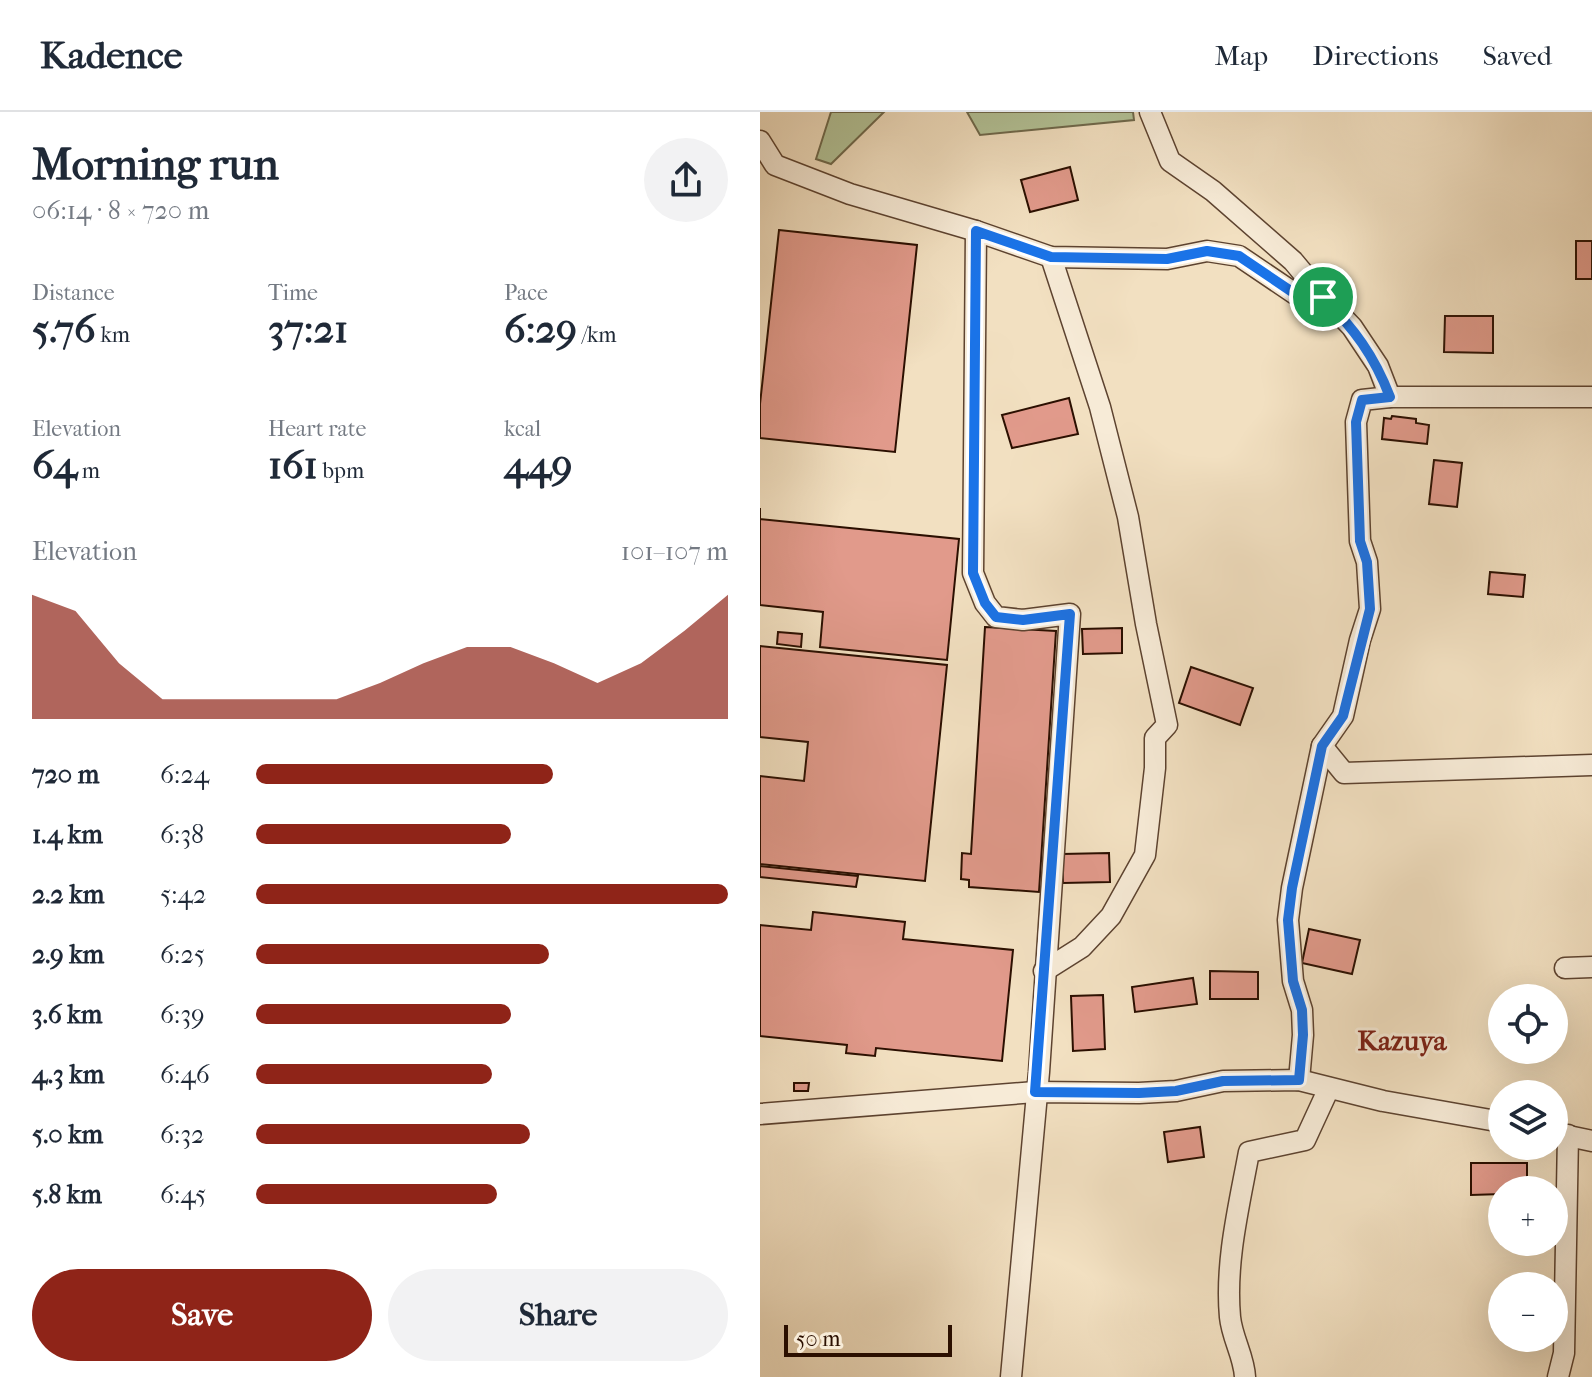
<!DOCTYPE html>
<meta charset="utf-8">
<style>
body{margin:0;font-family:"IM FELL French Canon",serif;background:#f2f2f3;color:#1f2937;height:100vh;display:flex;flex-direction:column;font-size:30px;white-space:nowrap}
*{box-sizing:border-box;margin:0}
p{font-size:26px;color:#747a83}
.icon{flex:none;width:44px;height:44px;fill:none;stroke:currentColor;stroke-width:2;stroke-linecap:round;stroke-linejoin:round}
.map{position:relative;flex:1;overflow:hidden}
.drawer{display:flex;flex-direction:column;background:#fff;width:760px}
.drawer>*{flex:none}
.controls{position:absolute;left:728px;top:872px;display:grid;gap:16px}
.controls a{display:grid;place-items:center;width:80px;height:80px;border-radius:50%;background:#fff;box-shadow:0 8px 32px #0002;font-size:40px}
.scale{position:absolute;left:24px;bottom:20px;width:168px;box-sizing:border-box;padding-left:8px;border:4px solid #2b0f00;border-top:0;font-size:22px;line-height:28px;white-space:nowrap;color:#2b0f00;-webkit-text-stroke:6px #f7ebd7;paint-order:stroke}
.pin{position:absolute;display:grid;place-items:center;width:68px;height:68px;color:#fff;margin:-34px;border:4px solid #fff;border-radius:50%;box-shadow:0 2px 8px #0007}
.round{display:grid;place-items:center;flex:none;width:84px;height:84px;border-radius:42px;background:#f2f2f3}
.head{display:flex;align-items:center;justify-content:space-between;height:136px;padding:0 32px}
h1{font-size:44px;font-weight:700;line-height:60px}
.stats{display:grid;grid-template-columns:repeat(3,1fr);gap:12px;height:136px;padding:8px 32px}
.stats div{display:grid;align-content:center}
.stats b{font-size:40px;font-weight:700}
.stats small{font-size:22px;font-weight:400}
.stats p{font-size:22px}
.chart{height:224px;padding:16px 32px}
.chart p{display:flex;justify-content:space-between}
.chart svg{width:100%;height:144px;margin-top:8px;fill:#8f2418;opacity:.7}
.button{display:flex;gap:16px;margin-top:auto;padding:16px 32px}
.button a{flex:1;height:92px;border-radius:48px;background:#8f2418;color:#fff;font-size:32px;font-weight:700;line-height:92px;text-align:center}
.button a+a{background:#f2f2f3;color:#1f2937}
ul{padding:0 32px;list-style:none;font-size:26px}
li{display:grid;grid-template-columns:128px 96px 1fr;align-items:center;height:60px}
li i{height:20px;border-radius:10px;background:#8f2418}
header{display:flex;align-items:center;gap:48px;box-sizing:border-box;height:112px;padding:0 40px;background:#fff;border-bottom:2px solid #e0e1e3}
header strong{font-size:38px}
nav{display:flex;gap:44px;margin-inline-start:auto;font-size:28px}
main{display:flex;flex:1;min-height:0}
.map>svg:first-child{display:block}
</style>
<header>
<strong>Kadence</strong>
<nav><a>Map</a><a>Directions</a><a>Saved</a></nav>
</header>
<main>
<section class="drawer">
<div class="head"><div><h1>Morning run</h1><p>06:14 · 8 × 720 m</p></div><a class="round"><svg class="icon" aria-label="share" viewBox="0 0 24 24"><path d="M12 15V3M7 8l5-5 5 5M5 13v7h14v-7"/></svg></a></div>
<div class="stats">
<div><p>Distance</p><b>5.76<small> km</small></b></div>
<div><p>Time</p><b>37:21</b></div>
<div><p>Pace</p><b>6:29<small> /km</small></b></div>
</div>
<div class="stats">
<div><p>Elevation</p><b>64<small> m</small></b></div>
<div><p>Heart rate</p><b>161<small> bpm</small></b></div>
<div><p>kcal</p><b>449</b></div>
</div>
<div class="chart"><p><span>Elevation</span>101–107 m</p>
<svg viewBox="0 0 160 44" preserveAspectRatio="none"><path d="M0 44V6L10 11L20 27L30 38L40 38L50 38L60 38L70 38L80 33L90 27L100 22L110 22L120 27L130 33L140 27L150 17L160 6V44z"/></svg>
</div>
<ul>
<li><b>720 m</b>6:24<i style="width:63%"></i></li>
<li><b>1.4 km</b>6:38<i style="width:54%"></i></li>
<li><b>2.2 km</b>5:42<i style="width:100%"></i></li>
<li><b>2.9 km</b>6:25<i style="width:62%"></i></li>
<li><b>3.6 km</b>6:39<i style="width:54%"></i></li>
<li><b>4.3 km</b>6:46<i style="width:50%"></i></li>
<li><b>5.0 km</b>6:32<i style="width:58%"></i></li>
<li><b>5.8 km</b>6:45<i style="width:51%"></i></li>
</ul>
<div class="button"><a>Save</a><a>Share</a></div>
</section>
<div class="map">
<svg width="832" height="1265" viewBox="0 0 832 1265">
<rect width="100%" height="100%" fill="#f2e0c1"/>
<filter id="stains"><feTurbulence type="fractalNoise" baseFrequency=".0025" numOctaves="4"/><feColorMatrix values="0 0 0 0 .2 0 0 0 0 .09 0 0 0 0 .02 0 0 0 .5 -.17"/></filter>
<radialGradient id="worn" r=".72"><stop offset=".6" stop-color="#630" stop-opacity="0"/><stop offset="1" stop-color="#630" stop-opacity=".3"/></radialGradient>
<g fill="#b3c398" stroke="#6f694c" stroke-width="2">
<path d="M71 0H124L71 52 56 47Z"/>
<path d="M207 0H373L374 8 220 23Z"/>
</g>
<g fill="#e19a8b" stroke="#2b0f00" stroke-width="2">
<path d="M310 55 318 88 270 100 261 68Z"/>
<path d="M19 118 157 133 135 340 0 326V292Z"/>
<rect x="816" y="129" width="16" height="38"/>
<path d="M685 204H733V241L684 240Z"/>
<path d="M309 286 318 322 252 336 242 303Z"/>
<path d="M632 304 656 307V311L669 313 667 332 622 327 624 306 631 307Z"/>
<path d="M674 348 702 351 697 395 669 392Z"/>
<path d="M0 396V407L199 427 187 548 60 535 63 500 0 493Z"/>
<path d="M730 460 765 463 763 485 728 482Z"/>
<path d="M225 515 296 519 279 780 209 775V768L201 767 202 741 211 742Z"/>
<path d="M362 516V541L323 542 322 517Z"/>
<path d="M18 520 42 522 41 535 17 532Z"/>
<path d="M0 534 187 553 165 769 0 752V664L44 669 48 630 0 625Z"/>
<path d="M431 555 493 576 480 613 419 591Z"/>
<path d="M349 741 350 770 303 771 302 742Z"/>
<path d="M0 754 98 764 96 775 0 765Z"/>
<path d="M53 800 145 810 143 827 253 838 242 949 116 936 115 944 86 941 87 933 0 924V813L51 818Z"/>
<path d="M549 817 600 828 592 862 542 851Z"/>
<path d="M450 859 498 860V887H450Z"/>
<path d="M433 866 437 892 375 900 372 875Z"/>
<path d="M343 883 345 937 313 939 311 884Z"/>
<path d="M34 971H49L48 979H34Z"/>
<path d="M440 1015 444 1045 408 1050 404 1020Z"/>
<path d="M711 1051H767V1078H742V1082L711 1083Z"/>
</g>
<g fill="none" stroke-linecap="round" stroke-linejoin="round">
<g stroke="#5d4330" stroke-width="23">
<g id="street">
<path d="M390 0 410 49 453 79 533 149 563 185 592 215 618 254 630 285"/>
<path d="M0 29 15 53 90 82 216 119 291 145 407 147 447 139 479 144 553 194 563 185"/>
<path d="M216 119 213 461 225 491 236 505 263 508 310 502 279 960 251 1265"/>
<path d="M562 634 584 661 832 653"/>
<path d="M805 856 832 855"/>
<path d="M284 859 322 835 351 804 385 743 395 656V626L407 613 386 512 368 405 340 295 291 145"/>
<path d="M539 968 543 923 542 898 533 869 528 808 532 776 562 634 583 604 600 528 610 497 607 450 600 429 596 310 602 288 630 285H832"/>
<path d="M0 1002 275 980 379 981 416 979 463 969 539 968 623 989 742 1010"/>
<path d="M794 1021 832 1029"/>
<path d="M485 1265C484 1244 472 1226 470 1205 465 1150 479 1094 489 1040L545 1028 569 976"/>
<path d="M798 1265 804 1241 808 1023"/>
</g>
</g>
<use href="#street" stroke="#f7ebd7" stroke-width="20"/>
</g>
<g fill="none" stroke-linecap="round" stroke-linejoin="round">
<g stroke="#fff" stroke-width="16">
<path id="route" d="M216 119 291 145 407 147 447 139 479 144 553 194 563 185C594 217 614 243 630 285L602 288 596 310 600 429 607 450 610 497 583 604 562 634 532 776 528 808 533 869 542 898 543 923 539 968 463 969 416 979 379 981 275 980 310 502 263 508 236 505 225 491 213 461Z"/>
</g>
<use href="#route" stroke="#1a73e8" stroke-width="10"/>
</g>
<g text-anchor="middle" dominant-baseline="central" stroke-width="6" stroke-linejoin="round" paint-order="stroke">
<g font-size="28" font-weight="bold" fill="#7a1f14" stroke="#f7ebd7">
<text x="642" y="928">Kazuya</text>
</g>
</g>
<rect width="100%" height="100%" filter="url(#stains)"/>
<rect width="100%" height="100%" fill="url(#worn)"/>
</svg>
<div class="controls">
<a><svg class="icon" aria-label="locate" viewBox="0 0 24 24"><circle cx="12" cy="12" r="6"/><path d="M12 2v4M12 18v4M2 12h4M18 12h4"/></svg></a>
<a><svg class="icon" aria-label="layers" viewBox="0 0 24 24"><path d="M12 4l9 5-9 5-9-5zM3 14l9 5 9-5"/></svg></a>
<a>+</a>
<a>−</a>
</div>
<div class="scale">50 m</div>
<div class="pin" style="left:563px;top:185px;background:#1e9e55"><svg class="icon" aria-label="arrive" viewBox="0 0 24 24"><path d="M6 21V4h12l-3 4 3 4H6"/></svg></div>
</div>
</main>
